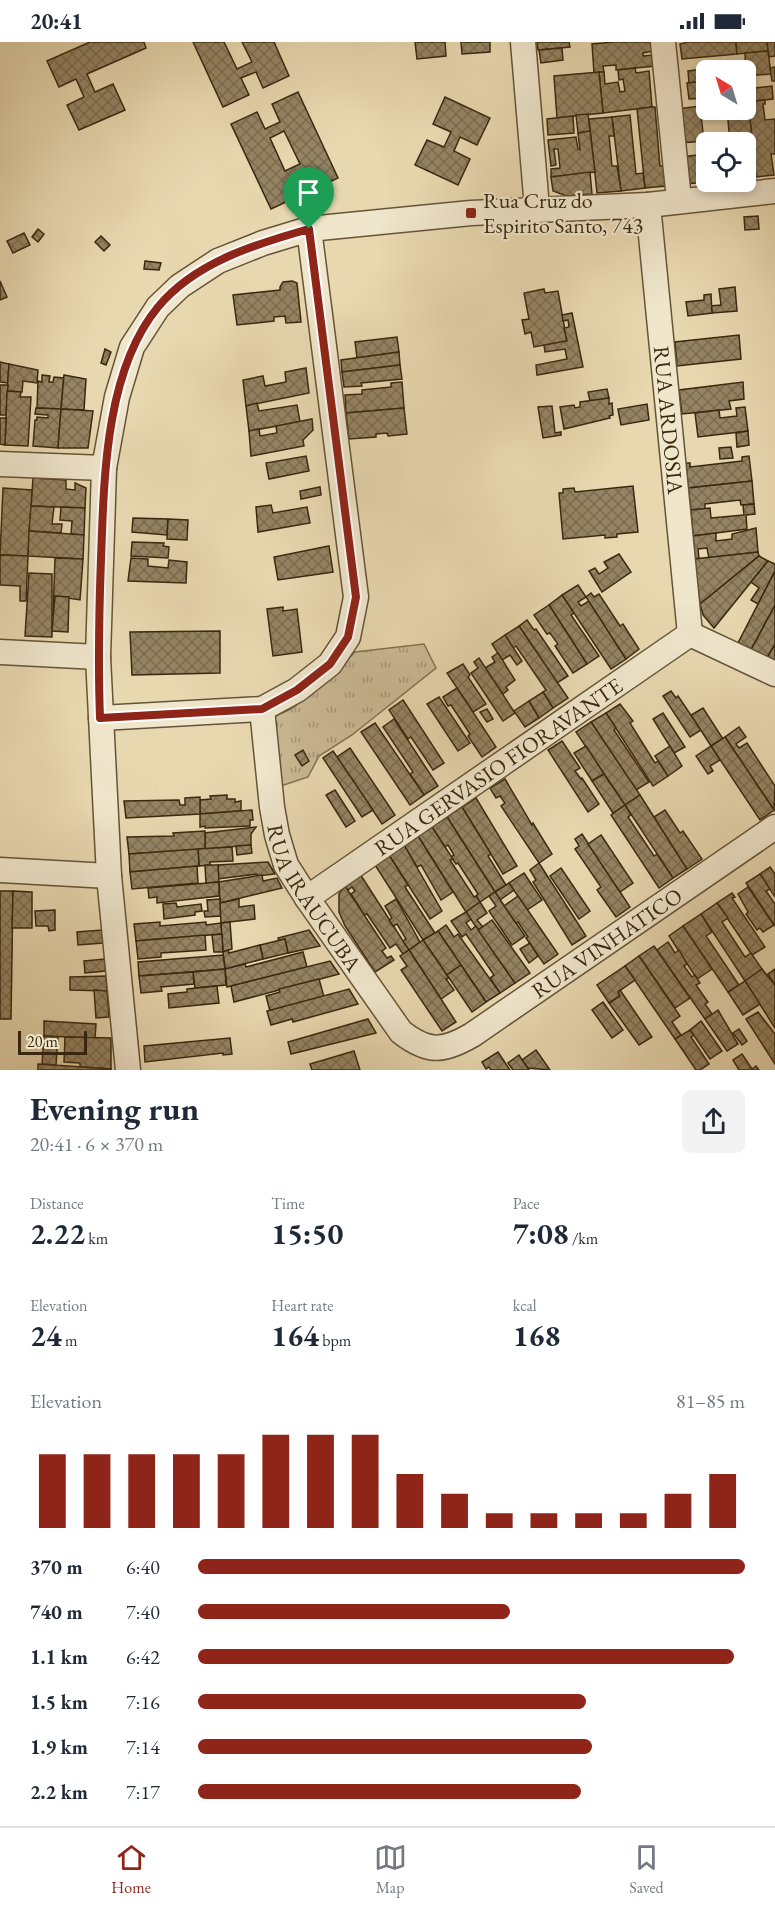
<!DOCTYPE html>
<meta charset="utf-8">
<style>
body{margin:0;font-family:"EB Garamond",serif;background:#f2f2f3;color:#1f2937;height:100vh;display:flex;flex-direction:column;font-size:22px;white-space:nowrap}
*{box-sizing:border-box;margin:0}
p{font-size:20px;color:#747a83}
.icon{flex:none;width:33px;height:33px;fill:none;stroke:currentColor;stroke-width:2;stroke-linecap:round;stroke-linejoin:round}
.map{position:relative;height:1028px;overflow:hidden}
.details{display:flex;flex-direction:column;background:#fff;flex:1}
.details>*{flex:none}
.needle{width:39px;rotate:322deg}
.fabs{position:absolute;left:696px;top:18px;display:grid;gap:12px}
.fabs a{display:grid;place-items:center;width:60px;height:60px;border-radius:9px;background:#fff;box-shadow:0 3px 9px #0003;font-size:30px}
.scale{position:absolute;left:18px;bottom:15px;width:69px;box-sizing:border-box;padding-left:6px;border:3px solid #39280f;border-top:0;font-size:16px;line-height:21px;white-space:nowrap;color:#39280f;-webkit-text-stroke:4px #f0e6cc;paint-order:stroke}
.pin{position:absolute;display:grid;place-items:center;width:51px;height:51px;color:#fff;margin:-62px -26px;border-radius:50% 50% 50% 0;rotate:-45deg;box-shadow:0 0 6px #0007}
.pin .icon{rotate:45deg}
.round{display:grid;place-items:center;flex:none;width:63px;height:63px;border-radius:9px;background:#f2f2f3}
.head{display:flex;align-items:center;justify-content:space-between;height:102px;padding:0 30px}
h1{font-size:33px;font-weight:700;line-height:45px}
.metrics{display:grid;grid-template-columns:repeat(3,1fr);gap:9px;height:102px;padding:6px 30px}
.metrics div{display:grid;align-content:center}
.metrics b{font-size:30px;font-weight:700}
.metrics small{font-size:16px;font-weight:400}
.metrics p{font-size:16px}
.chart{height:168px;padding:12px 30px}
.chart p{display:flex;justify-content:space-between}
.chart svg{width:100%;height:108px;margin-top:6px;stroke:#8f2418;stroke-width:6}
ul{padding:0 30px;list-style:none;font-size:20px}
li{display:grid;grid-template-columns:96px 72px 1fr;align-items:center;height:45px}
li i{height:15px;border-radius:8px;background:#8f2418}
.status{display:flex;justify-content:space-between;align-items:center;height:42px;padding:0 30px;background:#fff;direction:ltr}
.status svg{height:16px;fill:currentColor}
.dock{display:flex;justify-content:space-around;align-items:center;height:84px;border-top:2px solid #e0e1e3;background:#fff;font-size:16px;color:#747a83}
.dock a{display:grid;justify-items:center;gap:3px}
.dock .active{color:#8f2418}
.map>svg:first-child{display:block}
</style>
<div class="status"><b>20:41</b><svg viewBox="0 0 49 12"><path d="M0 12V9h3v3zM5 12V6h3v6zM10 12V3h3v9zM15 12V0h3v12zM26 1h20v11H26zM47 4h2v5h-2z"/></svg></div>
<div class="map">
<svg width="775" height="1028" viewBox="0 0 775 1028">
<defs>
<pattern id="park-tufts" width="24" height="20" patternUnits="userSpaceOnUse" patternTransform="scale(1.5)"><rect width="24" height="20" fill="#caba95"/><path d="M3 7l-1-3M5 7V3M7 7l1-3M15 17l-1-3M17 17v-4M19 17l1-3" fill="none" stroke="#a59778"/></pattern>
<pattern id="building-cross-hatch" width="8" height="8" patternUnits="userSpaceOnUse" patternTransform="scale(1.5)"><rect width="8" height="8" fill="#948463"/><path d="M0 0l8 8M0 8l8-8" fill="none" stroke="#7a6c50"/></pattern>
</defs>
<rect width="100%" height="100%" fill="#e8d8b0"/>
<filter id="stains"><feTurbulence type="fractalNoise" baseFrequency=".00333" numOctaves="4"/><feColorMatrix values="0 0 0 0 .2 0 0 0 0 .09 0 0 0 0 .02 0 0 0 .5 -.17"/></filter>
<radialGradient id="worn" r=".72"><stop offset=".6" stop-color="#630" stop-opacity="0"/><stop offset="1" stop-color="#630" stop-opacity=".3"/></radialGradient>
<path fill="url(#park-tufts)" stroke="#827152" stroke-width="1.5" d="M424 602 436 626 352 693 319 714 308 735 281 744 271 676 291 667 321 644 355 610Z"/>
<g fill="url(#building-cross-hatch)" stroke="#39280f" stroke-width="1.5" fill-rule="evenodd">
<path d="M90 0H144L146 6 87 32 95 50 113 42 125 68 79 88 67 63 84 55 76 37 59 45 47 19Z"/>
<path d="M193 0H224L237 27 252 20 242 0H274L289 34 263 46 256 30 241 36 249 53 223 65Z"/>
<path d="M415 0H445L446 14 417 17Z"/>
<path d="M461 0H490V10L462 12Z"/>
<path d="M537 0H569L570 5 538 8Z"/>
<path d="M614 0H653L654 9 643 11V14L654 13 655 24 616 28V23L603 24 604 30 594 31 592 2Z"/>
<path d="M688 0H736L737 12 682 17 680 2Z"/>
<path d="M736 0H767L768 9 737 12Z"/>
<path d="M767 0H775V14L769 15Z"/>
<path d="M562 6 563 18 541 21 539 8Z"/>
<path d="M768 9 771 32 746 34 745 11Z"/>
<path d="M739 21 740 28H706V39L689 41 688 29 730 24V22Z"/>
<path d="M775 25V39H772L770 26Z"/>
<path d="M635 26 636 31 649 29 652 65 603 71 599 30H604L605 42 618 40 620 50 625 49 623 37 619 38 618 28Z"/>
<path d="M599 30 603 71 557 76 554 34Z"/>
<path d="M706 39V47L704 48 705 56 689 57 687 41Z"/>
<path d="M772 44 773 57 746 60V47Z"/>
<path d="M298 50 338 136 311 149 304 132 289 139 297 155 271 167 231 82 257 70 265 87 280 80 272 62ZM284 89 300 122 285 129 270 96Z"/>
<path d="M445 55 490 76 477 103 460 95 454 109 470 117 458 143 415 123 427 98 444 105 451 90 433 82Z"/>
<path d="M765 58V62H763L765 78 775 77V112H771L774 133 756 135 748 60Z"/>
<path d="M746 60H748L754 112H746L749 136H746V100H730L727 68H746Z"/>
<path d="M700 64 704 99 681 101 678 67Z"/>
<path d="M652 65H655L660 124H664L666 144 645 146 637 67Z"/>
<path d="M588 72 590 89 578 91 576 73Z"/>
<path d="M630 73 636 132 643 131 645 146 621 149 612 75Z"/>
<path d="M573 74 574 91 548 93 547 77Z"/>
<path d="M612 75 614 94H609L612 124H617L621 149 597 151 589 77Z"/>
<path d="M590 89 595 130 551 135V127L560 126 558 107H554L556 123 551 124 548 98 576 95 578 107 580 108 578 91Z"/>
<path d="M705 112 706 140H708L685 142 682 115Z"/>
<path d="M590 130 592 152 567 154 553 149 551 135Z"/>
<path d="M758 174 759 187 745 188 744 175Z"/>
<path d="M38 187 44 192 38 200 32 195Z"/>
<path d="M24 191 30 203 13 211 7 199Z"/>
<path d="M101 194 110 203 104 209 95 200Z"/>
<path d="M145 219 161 221 159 228 144 227Z"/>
<path d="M0 239 7 255 0 258Z"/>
<path d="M292 239 297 241 301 280 286 281 285 274 274 275V279L237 283 233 253 280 248V245L283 240Z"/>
<path d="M735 245 737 269 712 271 711 264 721 263 719 247Z"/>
<path d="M544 247 545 251 558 249 567 299 534 305 531 290 525 292 522 278 529 277 524 251Z"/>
<path d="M711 252 712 271 688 274 686 260 704 258V253Z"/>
<path d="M572 271 583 325 537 333 536 323 567 317 565 307 545 310 544 303 567 299 564 286 569 285 568 278 563 279 562 273Z"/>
<path d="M739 293 741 317 677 324 675 300Z"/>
<path d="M397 295 399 310 357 316 355 300Z"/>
<path d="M105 307 111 310 106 323 101 321Z"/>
<path d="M399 310 400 323 342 330 341 318Z"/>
<path d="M0 320 9 322 8 341 0 340Z"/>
<path d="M9 322 38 328 37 341 23 339 22 350 7 349Z"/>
<path d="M400 323 402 337 361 341 362 344 344 345 342 330Z"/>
<path d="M306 326 309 351 246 364 243 338 263 334 265 344 286 340 285 330Z"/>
<path d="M42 333 50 334 49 340H53L54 335 64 336 61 367 37 366 38 339 42 340Z"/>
<path d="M64 333 86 337 84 368 61 367Z"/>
<path d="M402 340 404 366 346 371 345 353 362 352V348L391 345V341Z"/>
<path d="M743 340 744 357 729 359 731 367 682 372 679 348Z"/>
<path d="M0 343H8L6 373H0Z"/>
<path d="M607 347 609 356 590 359 588 350Z"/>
<path d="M7 349 21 350 20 355H31L28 404 5 403Z"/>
<path d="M609 356V362L612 361 613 373 609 374 610 376 564 387 560 365 574 363 575 366 580 365V360Z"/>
<path d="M257 361 259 369 297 363 300 380 249 389 246 364Z"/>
<path d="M647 362 649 378 621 383 618 367Z"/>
<path d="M552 364 555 391 561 390V393L543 396 538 365Z"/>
<path d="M745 365 748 389 698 395 695 371 719 368 720 376 737 374 736 366Z"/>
<path d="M36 366 61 367 58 406 33 404 35 378H37V375L48 376V373L35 372Z"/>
<path d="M404 366 407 392 388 394 387 391 376 392V395L349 397 346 371Z"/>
<path d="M61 367 93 369 88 406H58Z"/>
<path d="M0 376H6L5 403 0 402Z"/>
<path d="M312 377 313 388 303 398 304 404 251 414 249 389 259 387 260 394 277 391 276 384Z"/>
<path d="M748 389 749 403 737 405 736 391Z"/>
<path d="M731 405 733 416 720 417 719 406Z"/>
<path d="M306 414 309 429 269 437 266 421Z"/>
<path d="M749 414 752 439 688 446 686 421H690V425L742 419V415Z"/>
<path d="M33 436 66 438V447L75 448V441L86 446 85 466 31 464Z"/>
<path d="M752 439 754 462 741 463 740 458 705 462V467L691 468 688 446Z"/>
<path d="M633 444 638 490 617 492V495L605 496V493L563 497 559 451H563V447L574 446 575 450Z"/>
<path d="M320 445 321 453 301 457 300 449Z"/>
<path d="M3 446 32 448 28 514 0 513Z"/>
<path d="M754 462 755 472 746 473 747 487 693 494 691 468 710 466 711 476 744 473 743 463Z"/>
<path d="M271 463 273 471 307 465 310 481 258 490 256 465Z"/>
<path d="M31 464 54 465 52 482H62L61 491 29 489Z"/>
<path d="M61 465 85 466 84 493 71 492 72 479 60 478Z"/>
<path d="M133 476 168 477 167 493 132 490Z"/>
<path d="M168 477 188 478 187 498 167 497Z"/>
<path d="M756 486 758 510 709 516 707 506 698 507 699 517H695L693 494 716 491V499L732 497V492Z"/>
<path d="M29 489 84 493 83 517 28 514Z"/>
<path d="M132 500 164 501 163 504 169 505 168 516 131 514Z"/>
<path d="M329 504 333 530 278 538 274 515Z"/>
<path d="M758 510 759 514 700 562 694 517Z"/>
<path d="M619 512 631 530 602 550 589 529 595 526 599 532 608 526 604 520Z"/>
<path d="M0 513 28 514 26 559H20V544L0 543Z"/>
<path d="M759 514 768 519 714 586 703 573 700 562Z"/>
<path d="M55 516 83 517 80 558 55 554 53 574Z"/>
<path d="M131 516 148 517V524L168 526 169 518 187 520 186 541 128 539Z"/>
<path d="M768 519 775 522V529L758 562 751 558 759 546 751 540Z"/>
<path d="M775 529V563L751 608 738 601Z"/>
<path d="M29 531 52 532V595L25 594Z"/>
<path d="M578 543 586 555 578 560 581 564 589 559 626 617 611 627 562 553Z"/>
<path d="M591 551 594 555 599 552 620 584 623 582 639 607 626 617 586 555Z"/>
<path d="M562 553 574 571 571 573 599 614 587 622 549 563Z"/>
<path d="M55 554 69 555 68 590 52 589Z"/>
<path d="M549 563 587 622 573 631 555 604 558 602 550 591 547 592 534 573Z"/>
<path d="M775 563V602L767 616 751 608Z"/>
<path d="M283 565V569L297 567 302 610 273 614 267 567Z"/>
<path d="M527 578 534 588 536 587 568 634 557 641 519 584Z"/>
<path d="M519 584 568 656 553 666 543 650 546 648 516 604 513 606 505 593Z"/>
<path d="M220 589V631L132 633 130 590Z"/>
<path d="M505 593 522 619 517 623 510 613 502 618 492 602Z"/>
<path d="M775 602V620L767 616Z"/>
<path d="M498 611 515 638 506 645 508 648 503 652 485 626 495 620 492 615Z"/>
<path d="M479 616 515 671 503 679 471 631 478 626 474 620Z"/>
<path d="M463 622 470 633 468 635 486 662 473 670 447 631Z"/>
<path d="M457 646 496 705 482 715 468 694 470 692 451 663 448 664 443 655Z"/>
<path d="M671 649 676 656 678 654 701 688 690 695 663 654Z"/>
<path d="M543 650 553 666 539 676 529 659Z"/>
<path d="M439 655 470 701 458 709 427 662Z"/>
<path d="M403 658 444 721 433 728 411 695 408 697 389 668Z"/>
<path d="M529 659 539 676 525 685 514 669Z"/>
<path d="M620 662 633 679 630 681 655 721 658 719 668 734 653 744 606 671Z"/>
<path d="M703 666 723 697 711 704 691 673Z"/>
<path d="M487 667 493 677 487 680 480 670Z"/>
<path d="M606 671 616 686 614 688 649 740 636 748 591 680Z"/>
<path d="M663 671 685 705 674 711 653 677Z"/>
<path d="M394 677 438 744 424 753 410 732 413 730 383 685Z"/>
<path d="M591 680 640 753 625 763 576 690Z"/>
<path d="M375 681 424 753 410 763 361 690Z"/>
<path d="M739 685 746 695 736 702 739 706 747 701 775 744 774 768 725 695Z"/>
<path d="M725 695 774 768 760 778 711 704Z"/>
<path d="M562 699 580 726 575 729 581 737 582 736 599 762 588 770 548 708Z"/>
<path d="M586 704 604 732 592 739 574 711Z"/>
<path d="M670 704 682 724 668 734 655 714Z"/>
<path d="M711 704 720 718 710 724 713 729 708 732 696 714Z"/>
<path d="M350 706 395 773 382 782 337 715Z"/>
<path d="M303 708 309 719 302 724 295 713Z"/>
<path d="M333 709 373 768 362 775 323 716Z"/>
<path d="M604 732 625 763 613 771 592 739Z"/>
<path d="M505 737 532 783 533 781 552 812 539 821 501 764 505 761 500 754 496 756 490 746Z"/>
<path d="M335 748 355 779 346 785 326 753Z"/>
<path d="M227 753V757H235V760L241 759V769L200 772V758L211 757 210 754Z"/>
<path d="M640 753 687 827 673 836 625 763Z"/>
<path d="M200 755V772L126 776 124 759 179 758 180 763H185V756Z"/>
<path d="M476 756 517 824 503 832 462 765Z"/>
<path d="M625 763 631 773 628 775 654 814 657 812 673 836 659 846 611 773Z"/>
<path d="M462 765 491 812 488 814 506 843 495 850 447 775Z"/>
<path d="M252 768 253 778H250V784L205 786V784L200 785V772Z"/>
<path d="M665 768 680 791 683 789 702 817 687 827 654 775Z"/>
<path d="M447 775 495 850 480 860 476 854 478 852 458 821 456 822 451 815 454 813 448 803 445 805 432 785Z"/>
<path d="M256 785 251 792V803L205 807V791Z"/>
<path d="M432 785 453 817 450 818 474 855 476 854 480 860 466 870 418 794Z"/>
<path d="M205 789V807L129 812 127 795 174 794 173 791Z"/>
<path d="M582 792 630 865 616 875 597 848 601 845 575 807 579 804 575 797Z"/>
<path d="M601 793 633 841 620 850 588 802Z"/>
<path d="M418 794 453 850 441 858 421 823 417 825 404 803Z"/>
<path d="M251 803 252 811 237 813 236 804Z"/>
<path d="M404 803 442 869 430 877 389 813Z"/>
<path d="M232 805 233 819 210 820V823L199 824 198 807Z"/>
<path d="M198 807 199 824 130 830 129 812Z"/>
<path d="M389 813 408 843 405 845 435 891 423 898 375 823Z"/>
<path d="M268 820 275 832 258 834 257 832 218 837V823Z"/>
<path d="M539 821 586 894 572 903 533 840 536 838 530 828Z"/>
<path d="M205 823H218L219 840 206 841Z"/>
<path d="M197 824 198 841 132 847 130 830Z"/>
<path d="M770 825 775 832V855L760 832Z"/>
<path d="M561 826 590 869 579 877 550 834Z"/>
<path d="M524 831 542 858 527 868 509 841Z"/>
<path d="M360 832 409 908 403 912 396 902 390 906 367 872 364 873 351 852 355 849 352 845 348 848 345 844Z"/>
<path d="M760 832 770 847 766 849 775 862V884L746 841Z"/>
<path d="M262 833 263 839 277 836 282 846 220 861 219 840Z"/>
<path d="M219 840V854L157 861V855L149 856 148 846Z"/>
<path d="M509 841 514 848 500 858 495 850Z"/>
<path d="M345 844 386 906 382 909 387 916 391 914 394 918 375 930 345 884 339 870V852Z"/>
<path d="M748 845 774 883 763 890 760 886 757 888 746 872 748 870 738 852Z"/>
<path d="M0 849H13L11 977H0Z"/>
<path d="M13 849 32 850V886H12Z"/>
<path d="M495 850 525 894 512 903 489 869 496 864 489 854Z"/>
<path d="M732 851 735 855 732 856 765 905 752 913 717 861Z"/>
<path d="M518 854 558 912 544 922 526 896 528 895 518 880 516 881 504 864Z"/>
<path d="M220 857 221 874 205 875 204 869H208L207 858Z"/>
<path d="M239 857V865L254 863 255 877 221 881 220 861Z"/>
<path d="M396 857 420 900 409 908 403 899 406 897 397 882 393 884 389 878 392 876 385 864Z"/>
<path d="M480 860 487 871 477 878 483 885 478 888 466 870Z"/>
<path d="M176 861 177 865 201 862 202 869 195 870V873L164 877 163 862Z"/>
<path d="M717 861 728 876 722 880 745 915 751 911 762 927 745 939 701 872Z"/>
<path d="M55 868V888L49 889 48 884H36L35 869Z"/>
<path d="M466 870 471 877 466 881 471 888 476 884 515 941 500 951 490 936 494 933 466 892 462 895 451 879Z"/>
<path d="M701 872 712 890 706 894 739 943 728 950 683 884Z"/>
<path d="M492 878 530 931 515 941 478 888Z"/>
<path d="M160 880V884L206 880V883L221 881 222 892 136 899 134 882Z"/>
<path d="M230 880 232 907 223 910 221 881Z"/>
<path d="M446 883 454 895 458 892 500 951 486 960 438 889Z"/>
<path d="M683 884 712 927 697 937 669 894Z"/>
<path d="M102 888 103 901 78 903 77 890Z"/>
<path d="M309 888 320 904 288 911 285 897 279 899 278 896Z"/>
<path d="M438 889 461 923 447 933 423 898Z"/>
<path d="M222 892 223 910H214L212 893Z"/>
<path d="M205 893 206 908 161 911V915L138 917 136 899Z"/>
<path d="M285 897 288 911 263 917 260 903Z"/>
<path d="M423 898 449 936 446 937 454 948 441 957 409 908Z"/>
<path d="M668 900 675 911 679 908 687 922 684 924 692 935 695 933 700 941 696 943 708 960 705 962 712 972 705 977 657 908Z"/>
<path d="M530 901 538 914 529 921 520 907Z"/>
<path d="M260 903 263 917 225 927 223 910 228 908 229 911Z"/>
<path d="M654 904 690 956 675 966 639 914Z"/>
<path d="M409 908 456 980 442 989 401 928 407 924 400 914Z"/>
<path d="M303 910 307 925 227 945 225 927 245 922 246 925Z"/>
<path d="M223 913 225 927 139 934 138 920Z"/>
<path d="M639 914 680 974 672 980 681 993 675 997 625 924Z"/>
<path d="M105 917 106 929 85 931 84 919Z"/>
<path d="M330 919 339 932 234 960 231 944Z"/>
<path d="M461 923 486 960 472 970 447 933Z"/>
<path d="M625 924 635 938 618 950 620 954 609 961 597 943Z"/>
<path d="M225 927 226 943 195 946 193 930Z"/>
<path d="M762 927 775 943V986L745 939Z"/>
<path d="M775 927V943L768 932Z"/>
<path d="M193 930 194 942 161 945 162 949 141 951 139 934Z"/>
<path d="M106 934 107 949 70 948V935Z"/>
<path d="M319 937 324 955 270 969 266 954 280 950 279 947Z"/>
<path d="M745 939 760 962 743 973 728 950Z"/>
<path d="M217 944 219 961 169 966 168 952 187 950V947Z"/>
<path d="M349 947 358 962 293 980 292 977 271 983 267 969Z"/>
<path d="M94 948 107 949 109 975 96 976Z"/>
<path d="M620 948 652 995 639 1003 609 961 620 954 618 950Z"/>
<path d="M603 960 623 988 612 996 592 968Z"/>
<path d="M718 968 738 1002 727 1009 705 977Z"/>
<path d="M758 970 775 992V1022L746 977Z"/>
<path d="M368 977 376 991 291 1012 288 1000Z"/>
<path d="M44 979 96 982 95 996 44 994Z"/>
<path d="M701 979 722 1009 710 1017 690 988Z"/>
<path d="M739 987 747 999 742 1003 733 991Z"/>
<path d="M690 988 694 993 691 995 709 1022 700 1028H696L675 997Z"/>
<path d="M44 994 58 995 56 1023 42 1022Z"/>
<path d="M65 995 111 996V1027L80 1025V1021L64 1020Z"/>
<path d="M230 996 232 1012 223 1013V1011L145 1020 144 1004Z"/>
<path d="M536 1008 550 1028 528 1026 522 1018Z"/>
<path d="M354 1009 360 1028H312L310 1022Z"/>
<path d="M498 1010 510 1028H491L489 1025 486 1027 482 1020Z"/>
<path d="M742 1012 752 1027 756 1024 759 1028H739L733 1018Z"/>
<path d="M519 1013 522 1018 529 1028H513L508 1021Z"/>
<path d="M38 1022 111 1027V1028H38Z"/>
</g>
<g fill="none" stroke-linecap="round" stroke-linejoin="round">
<g stroke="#655437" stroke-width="27">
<g id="minor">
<path d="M523 0 537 166"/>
<path d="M663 0 679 158"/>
<path id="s1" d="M648 163 690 592"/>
<path d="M0 422 104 426"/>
<path d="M690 592 775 632"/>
<path d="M0 610 98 615"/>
<path id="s2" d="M262 667 272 765 277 793 286 823 307 856 401 990C428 1011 443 1010 472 993L775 785"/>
<path d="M101 676 262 667 297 648 330 622 348 595 356 555 309 187"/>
<path d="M0 828 109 834"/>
<path id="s3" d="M307 856 690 592"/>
<path d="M128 1028 109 834 98 615 104 426 117 355 132 305 158 265 180 244 218 219 263 201 309 187 471 171 648 163 775 149"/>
</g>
</g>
<use href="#minor" stroke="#f0e6cc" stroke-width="24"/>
</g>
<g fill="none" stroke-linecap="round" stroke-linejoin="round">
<g stroke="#fff" stroke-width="12">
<path id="route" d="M309 187 356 555 348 595 330 622 297 648 262 667 100 676C98 622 99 570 101 517 104 437 105 329 158 265 195 220 256 202 309 187Z"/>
</g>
<use href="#route" stroke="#8f2418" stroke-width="8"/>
</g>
<rect fill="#8f2418" stroke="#f0e6cc" stroke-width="2" x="465" y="165" width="12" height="12" rx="3"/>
<g text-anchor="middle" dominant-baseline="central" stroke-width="4.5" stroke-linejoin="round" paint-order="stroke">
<g font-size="22" fill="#39280f" stroke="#f0e6cc" text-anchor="start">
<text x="483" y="158">Rua Cruz do<tspan x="483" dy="25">Espirito Santo, 743</tspan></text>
</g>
<g font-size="22" fill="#39280f" stroke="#f0e6cc">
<text stroke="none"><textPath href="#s1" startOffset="216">RUA ARDOSIA</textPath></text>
<text stroke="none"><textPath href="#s3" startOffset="232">RUA GERVASIO FIORAVANTE</textPath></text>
<text stroke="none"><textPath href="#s2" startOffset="200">RUA IRAUCUBA</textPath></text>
<text stroke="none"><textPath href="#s2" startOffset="602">RUA VINHATICO</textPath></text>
</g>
</g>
<rect width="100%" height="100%" filter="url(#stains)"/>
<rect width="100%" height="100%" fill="url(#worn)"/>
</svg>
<div class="fabs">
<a><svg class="needle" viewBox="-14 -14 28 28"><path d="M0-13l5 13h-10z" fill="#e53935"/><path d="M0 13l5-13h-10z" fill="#747a83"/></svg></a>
<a><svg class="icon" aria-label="locate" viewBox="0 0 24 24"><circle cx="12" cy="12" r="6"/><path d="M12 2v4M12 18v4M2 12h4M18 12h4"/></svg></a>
</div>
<div class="scale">20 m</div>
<div class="pin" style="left:309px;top:187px;background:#1e9e55"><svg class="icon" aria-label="arrive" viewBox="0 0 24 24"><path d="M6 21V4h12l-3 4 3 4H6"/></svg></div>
</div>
<section class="details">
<div class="head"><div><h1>Evening run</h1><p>20:41 · 6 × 370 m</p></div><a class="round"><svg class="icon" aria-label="share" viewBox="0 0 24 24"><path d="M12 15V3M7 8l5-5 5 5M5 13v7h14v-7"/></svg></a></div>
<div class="metrics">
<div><p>Distance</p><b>2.22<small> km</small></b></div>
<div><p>Time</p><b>15:50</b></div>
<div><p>Pace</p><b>7:08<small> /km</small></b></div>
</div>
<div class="metrics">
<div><p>Elevation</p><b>24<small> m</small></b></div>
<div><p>Heart rate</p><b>164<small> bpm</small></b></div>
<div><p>kcal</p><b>168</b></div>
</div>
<div class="chart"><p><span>Elevation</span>81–85 m</p>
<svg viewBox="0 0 160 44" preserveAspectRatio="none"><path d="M5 44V14M15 44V14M25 44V14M35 44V14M45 44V14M55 44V6M65 44V6M75 44V6M85 44V22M95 44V30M105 44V38M115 44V38M125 44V38M135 44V38M145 44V30M155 44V22"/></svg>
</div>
<ul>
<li><b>370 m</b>6:40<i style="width:100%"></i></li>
<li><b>740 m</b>7:40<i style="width:57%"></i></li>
<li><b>1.1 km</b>6:42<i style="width:98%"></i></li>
<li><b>1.5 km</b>7:16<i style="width:71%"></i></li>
<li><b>1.9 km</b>7:14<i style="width:72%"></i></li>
<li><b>2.2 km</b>7:17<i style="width:70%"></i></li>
</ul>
</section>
<nav class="dock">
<a class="active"><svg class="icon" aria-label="home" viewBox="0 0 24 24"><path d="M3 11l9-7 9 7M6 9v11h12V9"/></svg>Home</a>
<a><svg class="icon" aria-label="map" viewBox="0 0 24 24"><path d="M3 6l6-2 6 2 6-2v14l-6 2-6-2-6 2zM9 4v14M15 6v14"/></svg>Map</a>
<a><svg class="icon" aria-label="saved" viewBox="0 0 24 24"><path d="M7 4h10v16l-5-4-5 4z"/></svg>Saved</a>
</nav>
